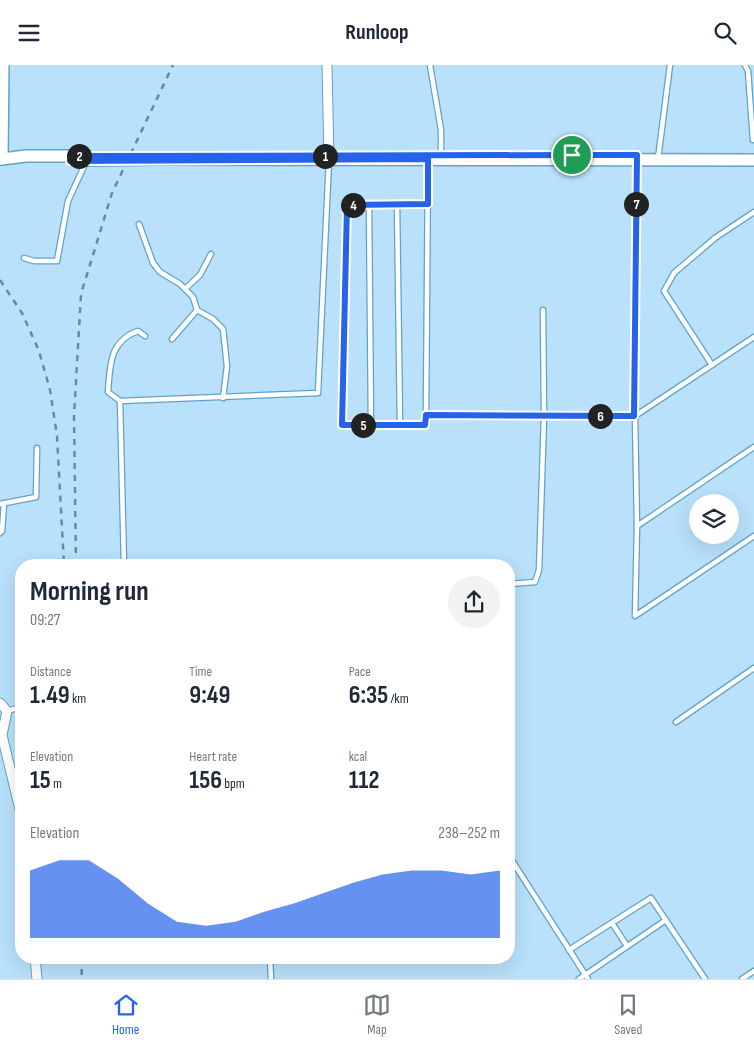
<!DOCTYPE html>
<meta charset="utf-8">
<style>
body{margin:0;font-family:"Sofia Sans Condensed",sans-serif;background:#f2f2f3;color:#1f2937;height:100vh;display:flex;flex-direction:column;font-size:19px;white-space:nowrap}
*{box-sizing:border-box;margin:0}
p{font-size:16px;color:#747a83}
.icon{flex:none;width:28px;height:28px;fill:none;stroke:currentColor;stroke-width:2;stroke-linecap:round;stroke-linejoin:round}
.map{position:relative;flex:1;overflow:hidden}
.details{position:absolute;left:15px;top:494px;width:500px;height:405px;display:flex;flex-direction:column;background:#fff;border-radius:20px;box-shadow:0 5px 20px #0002}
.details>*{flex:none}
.buttons{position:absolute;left:689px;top:429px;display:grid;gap:10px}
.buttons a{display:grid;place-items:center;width:50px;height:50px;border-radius:50%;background:#fff;box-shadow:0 5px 20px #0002;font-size:25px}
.pin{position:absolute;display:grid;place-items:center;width:42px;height:42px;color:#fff;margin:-21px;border:2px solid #fff;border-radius:50%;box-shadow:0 1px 5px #0007}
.km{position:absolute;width:25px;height:25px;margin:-12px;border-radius:50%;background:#222;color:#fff;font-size:14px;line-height:25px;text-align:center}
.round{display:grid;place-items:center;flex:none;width:52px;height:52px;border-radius:26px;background:#f2f2f3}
.headline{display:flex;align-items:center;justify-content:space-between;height:85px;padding:0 15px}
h1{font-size:28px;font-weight:700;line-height:38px}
.metrics{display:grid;grid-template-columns:repeat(3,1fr);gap:8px;height:85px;padding:5px 15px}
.metrics div{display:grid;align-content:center}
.metrics b{font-size:25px;font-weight:700}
.metrics small{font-size:14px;font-weight:400}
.metrics p{font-size:14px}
.chart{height:140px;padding:10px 15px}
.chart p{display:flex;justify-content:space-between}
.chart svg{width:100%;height:90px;margin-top:5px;fill:#2563eb;opacity:.7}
header{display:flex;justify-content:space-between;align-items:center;height:65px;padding:0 15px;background:#fff;font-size:22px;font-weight:700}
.tabs{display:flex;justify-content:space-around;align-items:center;height:70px;border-top:1px solid #e0e1e3;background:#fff;font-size:14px;color:#747a83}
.tabs a{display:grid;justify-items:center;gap:2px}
.tabs .on{color:#2563eb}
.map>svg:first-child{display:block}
</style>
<header><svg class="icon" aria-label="menu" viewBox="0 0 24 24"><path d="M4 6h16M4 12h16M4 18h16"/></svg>Runloop<svg class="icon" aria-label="search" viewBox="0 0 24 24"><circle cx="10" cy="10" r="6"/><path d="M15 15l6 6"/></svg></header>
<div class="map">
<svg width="754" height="914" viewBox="0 0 754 914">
<rect width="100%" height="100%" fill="#b9e1fb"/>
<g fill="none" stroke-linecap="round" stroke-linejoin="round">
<g stroke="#5fa2cb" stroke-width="7">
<g id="service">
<path d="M430 0 441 65V93"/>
<path d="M745 0 748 6 753 75"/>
<path d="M658 94 670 0"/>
<path d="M637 97 635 351 637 461 635 551 754 471"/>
<path d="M397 139 400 360"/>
<path d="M428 139 347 140 342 360H425L426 350 428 94"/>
<path d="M369 140 371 360"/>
<path d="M139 159 153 198 160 207 180 219 193 232 197 245 213 254 223 264 227 301 223 333"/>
<path d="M24 193 34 196H57L68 136 86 97"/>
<path d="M185 224 200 210 211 189"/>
<path d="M145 271 138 266C109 276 110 301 108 327L120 336 318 328 329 95"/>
<path d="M172 274 197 245"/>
<path d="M712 300 664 226 674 208 715 173 754 147"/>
<path d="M120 336 124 500"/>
<path d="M426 350 635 351 754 272"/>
<path d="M0 439 36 432 37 383"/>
<path d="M637 461 754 382"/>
<path d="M0 468 2 466 4 438"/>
<path d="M509 519 535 517 539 505 544 351 543 245"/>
<path d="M7 646 21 642"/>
<path d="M676 657 754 603"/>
<path d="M509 791 588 914"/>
<path d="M612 858 627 881"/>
<path d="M569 885 651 833 705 914"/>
<path d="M270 892 271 914"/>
<path d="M579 914 666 855"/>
<path d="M742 914 754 906"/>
</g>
</g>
<g stroke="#5fa2cb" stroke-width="11">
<g id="minor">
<path d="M327 0 329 94"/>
<path d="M0 638 7 646 2 670 21 749"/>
<path d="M35 892 37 914"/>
</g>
</g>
<g stroke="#5fa2cb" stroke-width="14">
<g id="secondary">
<path d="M2 94 3 0"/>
<path d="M2 94 26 91H87"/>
<path d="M165 94 754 95"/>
</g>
</g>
<use href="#service" stroke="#fff" stroke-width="4.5"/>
<use href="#minor" stroke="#fff" stroke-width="9"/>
<use href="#secondary" stroke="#fff" stroke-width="11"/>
<g stroke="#688aa0" stroke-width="2.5" stroke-dasharray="6 6" stroke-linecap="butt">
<path d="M0 215 22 248 39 286 50 325 57 371 64 500"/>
<path d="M76 500 74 351 81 229 112 128 173 0"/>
<path d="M81 892 82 914"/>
</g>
<g stroke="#5fa2cb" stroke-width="14" stroke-linecap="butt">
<path id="secondary-bridge" d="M86 95 165 94"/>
</g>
<use href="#secondary-bridge" stroke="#fff" stroke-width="11"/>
</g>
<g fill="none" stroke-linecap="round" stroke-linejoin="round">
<g stroke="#fff" stroke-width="10">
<path id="route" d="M572 90H637L634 351 426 350 425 360H342L347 140 428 139V94L70 96V91Z"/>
</g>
<use href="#route" stroke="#2563eb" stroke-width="6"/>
</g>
</svg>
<div class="buttons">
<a><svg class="icon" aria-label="layers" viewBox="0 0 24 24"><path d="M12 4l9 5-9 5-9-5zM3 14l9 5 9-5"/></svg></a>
</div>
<div class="pin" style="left:572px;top:90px;background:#1e9e55"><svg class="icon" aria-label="arrive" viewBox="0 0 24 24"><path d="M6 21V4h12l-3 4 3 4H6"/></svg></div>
<b class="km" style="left:325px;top:91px">1</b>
<b class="km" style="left:79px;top:91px">2</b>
<b class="km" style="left:353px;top:140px">4</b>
<b class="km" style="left:363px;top:360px">5</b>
<b class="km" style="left:600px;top:351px">6</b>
<b class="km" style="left:636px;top:139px">7</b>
<section class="details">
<div class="headline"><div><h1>Morning run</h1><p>09:27</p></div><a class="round"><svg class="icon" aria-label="share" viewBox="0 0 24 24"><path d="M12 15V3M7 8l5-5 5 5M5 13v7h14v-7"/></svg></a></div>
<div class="metrics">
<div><p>Distance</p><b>1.49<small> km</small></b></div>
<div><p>Time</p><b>9:49</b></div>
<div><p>Pace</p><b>6:35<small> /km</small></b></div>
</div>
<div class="metrics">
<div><p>Elevation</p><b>15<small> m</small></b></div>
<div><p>Heart rate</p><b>156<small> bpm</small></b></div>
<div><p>kcal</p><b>112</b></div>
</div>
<div class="chart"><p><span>Elevation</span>238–252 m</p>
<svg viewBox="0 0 160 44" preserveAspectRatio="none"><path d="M0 44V11L10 6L20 6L30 15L40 27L50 36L60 38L70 36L80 31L90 27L100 22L110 17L120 13L130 11L140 11L150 13L160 11V44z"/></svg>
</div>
</section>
</div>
<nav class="tabs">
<a class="on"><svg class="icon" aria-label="home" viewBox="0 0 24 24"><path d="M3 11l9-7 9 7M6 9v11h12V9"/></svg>Home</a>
<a><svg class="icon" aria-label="map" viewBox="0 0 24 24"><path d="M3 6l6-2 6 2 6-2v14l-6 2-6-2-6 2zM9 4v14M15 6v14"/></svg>Map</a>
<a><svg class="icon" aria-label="saved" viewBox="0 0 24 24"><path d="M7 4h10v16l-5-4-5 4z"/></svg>Saved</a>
</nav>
